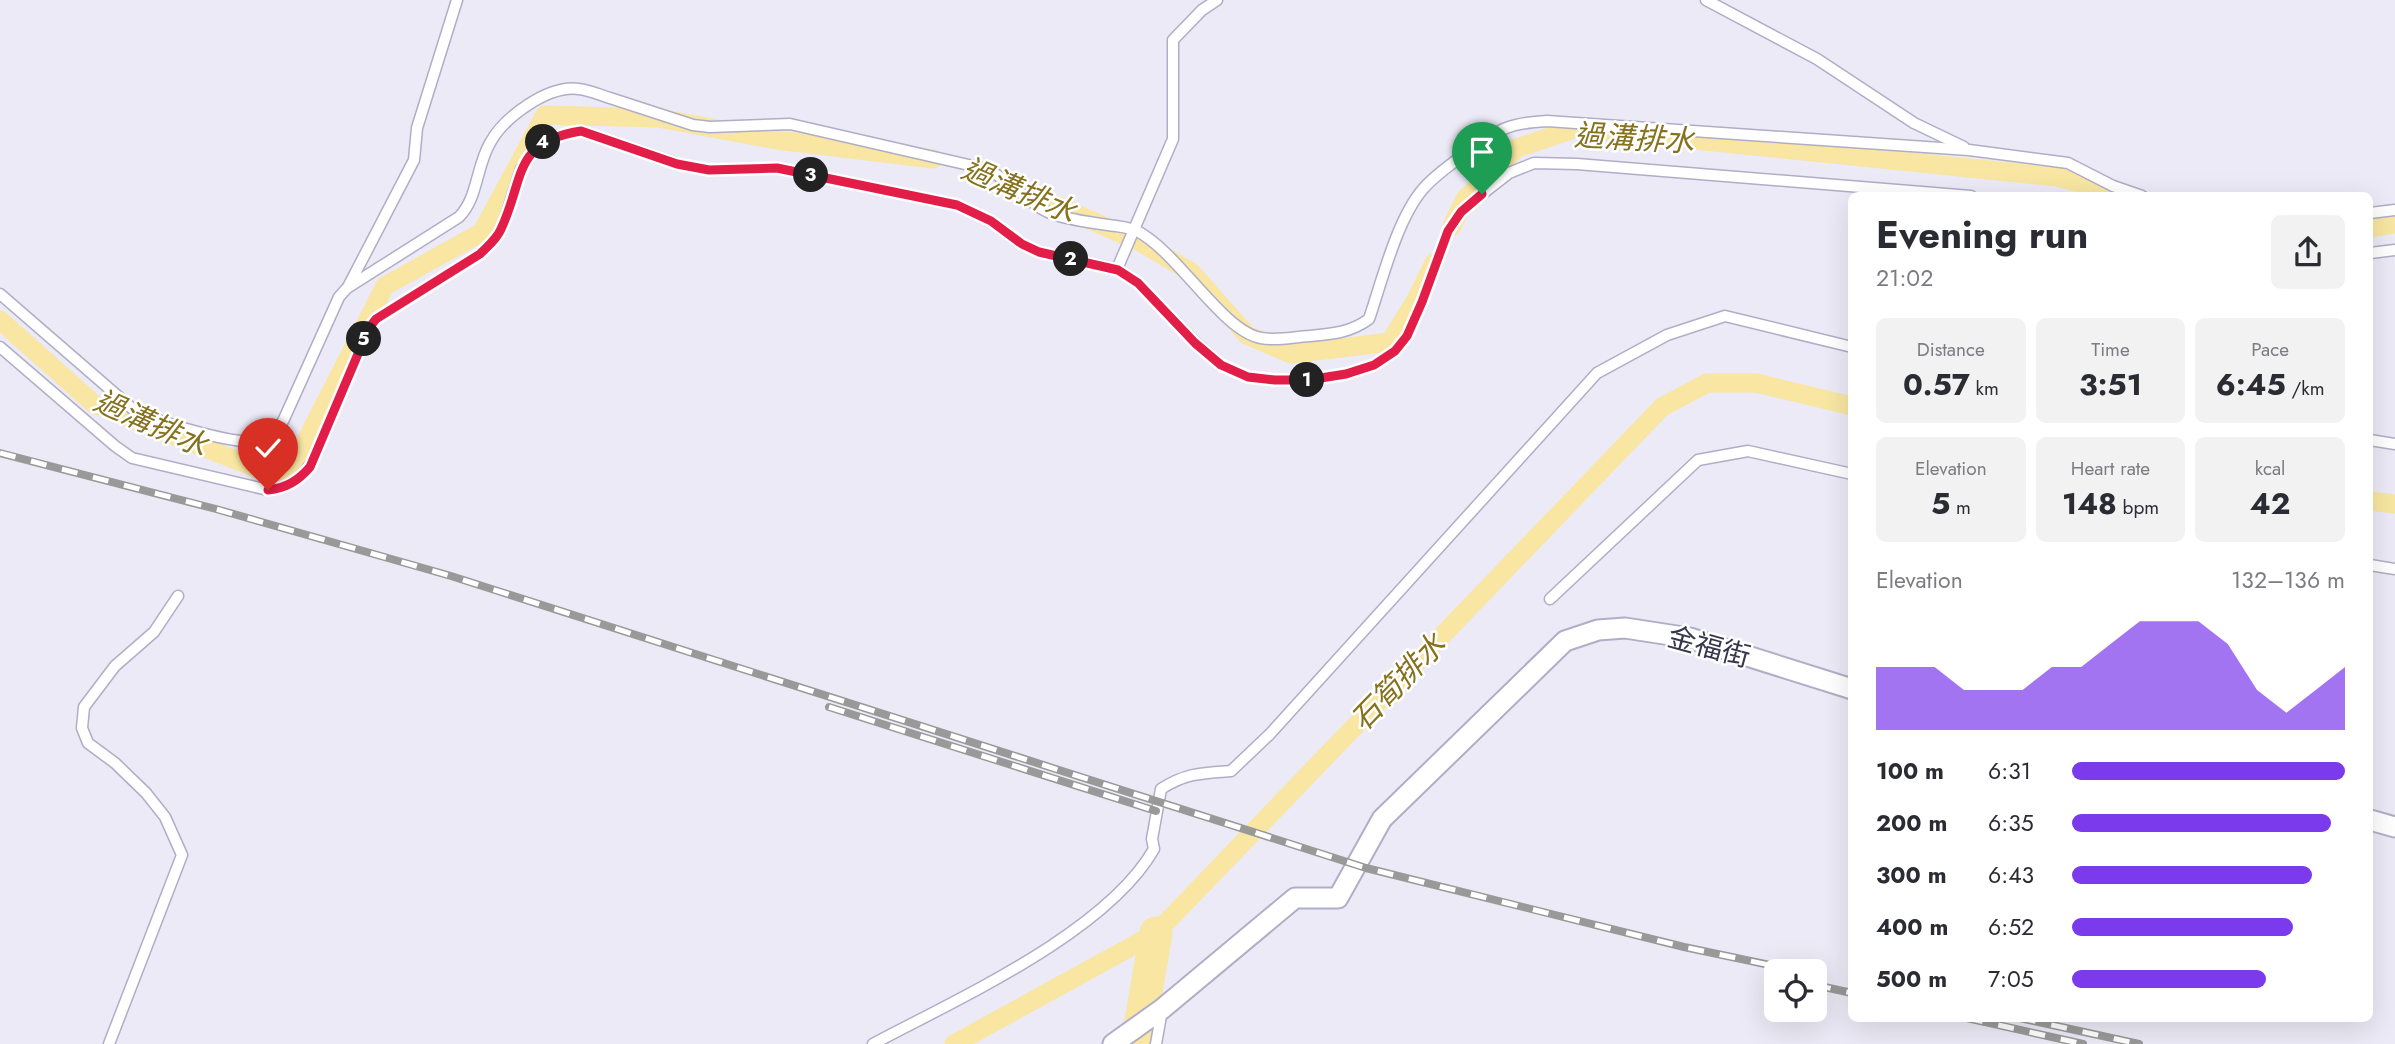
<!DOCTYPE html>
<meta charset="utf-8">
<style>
body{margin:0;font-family:Jost,"Noto Sans TC",sans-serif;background:#f2f2f3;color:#2b2b33;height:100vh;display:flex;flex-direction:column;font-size:26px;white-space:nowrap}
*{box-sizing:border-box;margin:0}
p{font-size:23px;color:#7c7c81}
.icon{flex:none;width:38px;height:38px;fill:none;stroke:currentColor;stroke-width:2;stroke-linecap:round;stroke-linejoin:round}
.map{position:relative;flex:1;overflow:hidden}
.side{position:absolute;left:1848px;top:192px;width:525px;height:830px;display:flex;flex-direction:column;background:#fff;border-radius:10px;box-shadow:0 7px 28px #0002}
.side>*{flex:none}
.buttons{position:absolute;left:1764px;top:959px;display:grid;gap:14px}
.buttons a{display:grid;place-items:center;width:63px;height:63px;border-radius:10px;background:#fff;box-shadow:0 7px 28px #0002;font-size:35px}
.pin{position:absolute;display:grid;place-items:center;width:60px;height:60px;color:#fff;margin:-72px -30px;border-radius:50% 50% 50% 0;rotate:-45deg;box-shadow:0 0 7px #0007}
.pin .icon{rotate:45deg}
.km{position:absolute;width:35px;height:35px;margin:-18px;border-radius:50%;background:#222;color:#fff;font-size:19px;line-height:35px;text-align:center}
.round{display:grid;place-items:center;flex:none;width:74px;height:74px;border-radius:10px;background:#f2f2f3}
.headline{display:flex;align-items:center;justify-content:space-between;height:119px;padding:0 28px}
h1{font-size:38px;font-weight:700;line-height:52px}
.stats{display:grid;grid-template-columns:repeat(3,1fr);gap:10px;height:119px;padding:7px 28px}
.stats div{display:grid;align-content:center;border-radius:10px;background:#f2f2f3;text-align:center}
.stats b{font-size:30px;font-weight:700}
.stats small{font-size:19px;font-weight:400}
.stats p{font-size:19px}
.chart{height:196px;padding:14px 28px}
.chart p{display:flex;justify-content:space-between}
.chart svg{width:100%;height:126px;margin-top:7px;fill:#7c3aed;opacity:.7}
ul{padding:0 28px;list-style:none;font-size:23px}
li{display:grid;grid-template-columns:112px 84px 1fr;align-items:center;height:52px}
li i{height:18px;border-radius:9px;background:#7c3aed}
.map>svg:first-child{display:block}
</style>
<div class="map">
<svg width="2395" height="1044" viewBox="0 0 2395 1044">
<rect width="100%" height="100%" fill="#ebeaf6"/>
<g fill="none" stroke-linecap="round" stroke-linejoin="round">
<g stroke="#f8e6a2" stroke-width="19">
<path d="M1004 182 1140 242 1191 272 1247 335 1291 354 1390 342 1417 298 1434 263"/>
<path d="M1452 226 1465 199 1517 148 1577 128 2057 177 2130 196"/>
<path d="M2370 228 2395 224"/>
<path d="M0 320 94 404 286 480 385 286 482 232 545 115 658 118 777 140 933 159"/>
<path d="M2370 501 2395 504"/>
<path d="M954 1044 1156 933 1662 407 1707 383H1756L1852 406"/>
</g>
<path stroke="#f8e6a2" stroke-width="33" d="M1137 1044 1156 933"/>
<g stroke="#afaec6" stroke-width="13">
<g id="lane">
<path d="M1706 0 1817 59 1914 123 1964 147"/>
<path d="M2370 213 2395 210"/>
<path d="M2370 253 2395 250"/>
<path d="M1117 269 1173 139V40L1202 10 1217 0"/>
<path d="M349 285 414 160 417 128 457 0"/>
<path d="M0 294 135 411C157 422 246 449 267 440 276 436 280 426 284 419L339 297 347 288 459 217C478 198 476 167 490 143 504 117 548 85 579 89 589 90 600 95 610 98 637 107 665 116 693 125L710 127 790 124 982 168C1011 178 1029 206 1053 214 1073 221 1095 223 1116 226 1123 227 1131 228 1137 231 1178 252 1222 331 1261 338 1276 341 1293 337 1309 336 1331 334 1350 333 1369 319 1382 281 1397 219 1423 189 1436 174 1453 163 1469 151 1500 129 1508 123 1547 121L1969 150 2068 163 2113 186 2142 196"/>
<path d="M0 347 115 446 132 458 268 490C290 487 304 477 314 458L369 328 376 319 480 254 494 240 502 228 521 169 532 153 539 145 553 137 581 131 678 164 709 170 777 168 957 205 991 221 1022 244 1039 252 1117 269 1138 283 1196 343 1221 365 1248 377 1275 380H1308L1347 374 1374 365 1395 351 1407 336 1422 302 1448 231 1461 212 1482 194 1509 173 1534 163 1577 164 1971 196"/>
<path d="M2370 440 2395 444"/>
<path d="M2370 565 2395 569"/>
<path d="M1550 599 1698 460 1748 451 1852 474"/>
<path d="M109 1044 182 855 165 817 146 793 115 763 88 743 82 728 84 707 115 666 154 632 178 596"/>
<path d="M873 1044C957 999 1106 933 1154 849L1152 839 1161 789C1186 773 1202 773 1231 771L1270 734 1597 373 1667 335 1725 316 1852 347"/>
<path d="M1156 1044 1162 1010"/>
</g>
</g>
<g stroke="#afaec6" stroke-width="23">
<g id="street">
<path d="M2370 820 2395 827"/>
<path d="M1113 1044 1162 1009 1295 898H1338L1382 819 1565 641 1598 630 1625 628 1690 638 1852 689"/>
</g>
</g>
<use href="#lane" stroke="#fff" stroke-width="10"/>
<use href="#street" stroke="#fff" stroke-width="19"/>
<g stroke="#999" stroke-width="8">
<g id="rail">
<path d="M0 453 216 509 451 576 1366 868 1684 947 1798 971"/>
<path d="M829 707 1156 811"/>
<path d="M1815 985 1852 993"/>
<path d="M1967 1018 2083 1044"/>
<path d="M2020 1018 2139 1044"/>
</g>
</g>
<use href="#rail" stroke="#fff" stroke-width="5" stroke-dasharray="16" stroke-linecap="butt"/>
</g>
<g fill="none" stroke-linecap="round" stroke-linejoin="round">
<g stroke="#fff" stroke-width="14">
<path id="route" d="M268 490C286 488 298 481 310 467L369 328 376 319 480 254C488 246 497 239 501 229 525 178 512 142 581 131L677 164 709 170 777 168 957 205 991 221 1022 244 1039 252 1118 270 1138 283 1195 343 1221 365 1248 377 1275 380H1308L1346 374 1374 365 1395 351 1407 336 1422 302 1448 231 1461 212 1482 194"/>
</g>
<use href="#route" stroke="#e11d48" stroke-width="9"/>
</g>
<g text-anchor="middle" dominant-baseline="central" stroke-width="5" stroke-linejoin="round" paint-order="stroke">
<g font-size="28" fill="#37374c" stroke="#fff">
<text transform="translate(1709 647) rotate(15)">金福街</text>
</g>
<g font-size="30" font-style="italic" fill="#86711d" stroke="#fff">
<text transform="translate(1634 138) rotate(3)">過溝排水</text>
<text transform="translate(1019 190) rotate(23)">過溝排水</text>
<text transform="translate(151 423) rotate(24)">過溝排水</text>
<text transform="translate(1398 682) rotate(-46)">石筍排水</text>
</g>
</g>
</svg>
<div class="buttons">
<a><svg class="icon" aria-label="locate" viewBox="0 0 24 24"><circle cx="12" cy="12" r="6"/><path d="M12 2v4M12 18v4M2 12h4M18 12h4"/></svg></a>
</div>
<div class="pin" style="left:1482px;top:194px;background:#1e9e55"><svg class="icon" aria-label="arrive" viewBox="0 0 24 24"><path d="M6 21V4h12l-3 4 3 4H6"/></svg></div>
<div class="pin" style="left:268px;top:490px;background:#d93025"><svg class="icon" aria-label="check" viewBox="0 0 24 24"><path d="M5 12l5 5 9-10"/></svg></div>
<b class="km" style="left:1307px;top:380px">1</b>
<b class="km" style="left:1071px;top:259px">2</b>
<b class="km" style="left:811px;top:175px">3</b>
<b class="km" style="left:543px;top:142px">4</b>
<b class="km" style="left:364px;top:339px">5</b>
<section class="side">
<div class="headline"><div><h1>Evening run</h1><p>21:02</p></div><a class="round"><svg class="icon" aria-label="share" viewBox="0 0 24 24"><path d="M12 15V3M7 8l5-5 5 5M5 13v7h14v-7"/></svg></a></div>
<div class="stats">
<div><p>Distance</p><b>0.57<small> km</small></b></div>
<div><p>Time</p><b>3:51</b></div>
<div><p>Pace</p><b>6:45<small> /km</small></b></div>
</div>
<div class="stats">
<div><p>Elevation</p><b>5<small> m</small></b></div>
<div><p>Heart rate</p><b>148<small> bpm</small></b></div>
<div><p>kcal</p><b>42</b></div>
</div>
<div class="chart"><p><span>Elevation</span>132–136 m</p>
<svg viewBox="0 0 160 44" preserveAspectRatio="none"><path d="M0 44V22L10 22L20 22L30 30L40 30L50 30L60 22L70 22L80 14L90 6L100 6L110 6L120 14L130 30L140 38L150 30L160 22V44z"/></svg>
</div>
<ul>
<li><b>100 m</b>6:31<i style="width:100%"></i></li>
<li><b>200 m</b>6:35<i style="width:95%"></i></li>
<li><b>300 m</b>6:43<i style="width:88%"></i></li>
<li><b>400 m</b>6:52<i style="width:81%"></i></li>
<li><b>500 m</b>7:05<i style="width:71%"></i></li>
</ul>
</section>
</div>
